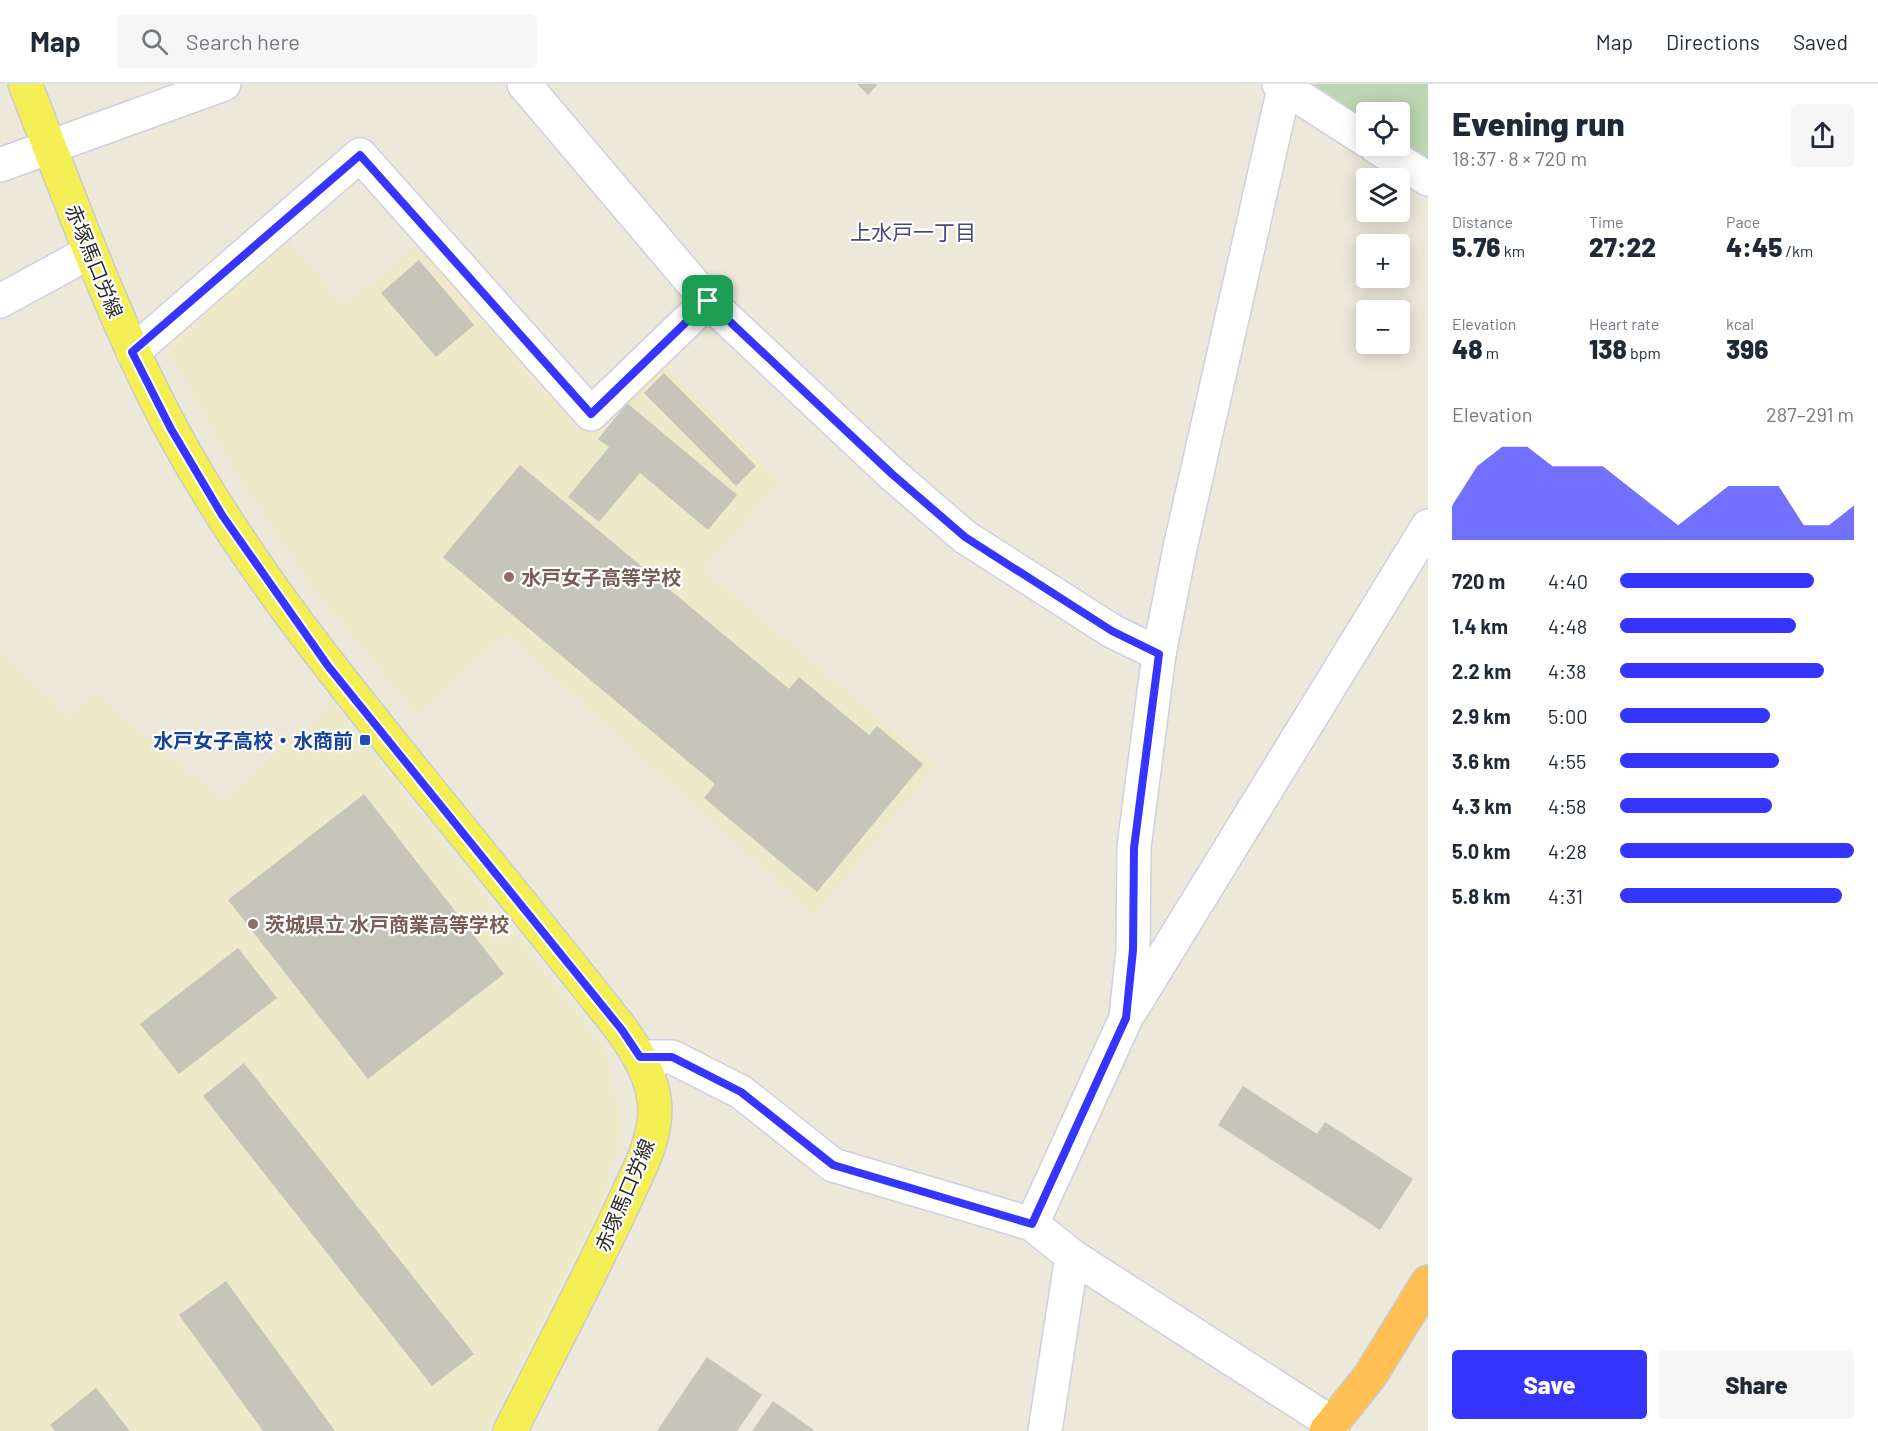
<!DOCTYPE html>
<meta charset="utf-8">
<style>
body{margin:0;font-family:Barlow,"Noto Sans JP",sans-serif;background:#f6f6f7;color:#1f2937;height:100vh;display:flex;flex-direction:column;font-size:22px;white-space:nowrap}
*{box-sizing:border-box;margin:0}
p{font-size:20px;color:#747a83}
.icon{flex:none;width:33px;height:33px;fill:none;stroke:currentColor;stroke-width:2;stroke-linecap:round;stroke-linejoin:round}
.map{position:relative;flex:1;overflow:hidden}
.side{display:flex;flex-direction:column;background:#fff;width:450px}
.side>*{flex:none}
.fabs{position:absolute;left:1356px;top:18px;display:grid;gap:12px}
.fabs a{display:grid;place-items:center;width:54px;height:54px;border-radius:6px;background:#fff;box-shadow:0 3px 15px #0003;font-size:30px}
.pin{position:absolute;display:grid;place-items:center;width:51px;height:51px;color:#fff;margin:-26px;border-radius:12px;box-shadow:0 3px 9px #0006}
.round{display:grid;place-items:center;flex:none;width:63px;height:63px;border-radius:6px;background:#f6f6f7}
.head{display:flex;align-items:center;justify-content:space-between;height:102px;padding:0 24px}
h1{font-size:33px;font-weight:800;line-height:45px}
.figures{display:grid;grid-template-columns:repeat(3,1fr);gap:9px;height:102px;padding:6px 24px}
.figures div{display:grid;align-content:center}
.figures b{font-size:26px;font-weight:800}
.figures small{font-size:16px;font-weight:400}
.figures p{font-size:16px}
.chart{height:168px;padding:12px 24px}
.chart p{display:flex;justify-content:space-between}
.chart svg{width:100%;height:108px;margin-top:6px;fill:#3634ff;opacity:.7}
.primary-button{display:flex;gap:12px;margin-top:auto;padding:12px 24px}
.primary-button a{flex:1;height:69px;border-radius:6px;background:#3634ff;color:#fff;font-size:24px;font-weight:800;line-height:69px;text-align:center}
.primary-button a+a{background:#f6f6f7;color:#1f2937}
ul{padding:0 24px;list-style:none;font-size:20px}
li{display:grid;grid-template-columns:96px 72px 1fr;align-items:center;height:45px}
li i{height:15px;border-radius:8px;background:#3634ff}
header{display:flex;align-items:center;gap:36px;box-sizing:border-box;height:84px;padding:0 30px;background:#fff;border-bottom:2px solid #e0e1e3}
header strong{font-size:28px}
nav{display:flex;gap:33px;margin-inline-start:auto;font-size:21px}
.search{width:420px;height:54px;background:#f6f6f7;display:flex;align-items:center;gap:15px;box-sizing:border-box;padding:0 21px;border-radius:6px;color:#747a83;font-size:22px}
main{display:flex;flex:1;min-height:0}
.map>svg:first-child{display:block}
</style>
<header>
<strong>Map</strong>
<div class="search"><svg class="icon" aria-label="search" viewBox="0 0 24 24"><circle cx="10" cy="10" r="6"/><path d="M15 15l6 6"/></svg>Search here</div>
<nav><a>Map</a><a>Directions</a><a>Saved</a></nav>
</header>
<main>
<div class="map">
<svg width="1428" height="1347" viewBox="0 0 1428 1347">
<rect width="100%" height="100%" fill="#ece8da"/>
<g fill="#eee9c8">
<path d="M280 149 345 222 424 155 589 343 659 276 779 399 703 486 935 682 815 832 506 549 418 631 311 501 234 386 163 254Z"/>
<path d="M0 569 70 633 95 610 224 717 332 620 604 963 622 1044 596 1136 486 1347H0Z"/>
</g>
<path fill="#bbd6b0" d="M1313 0H1428V77L1400 58V28H1366V36Z"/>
<g fill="#c7c4ba">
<path d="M857 0H878L868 11Z"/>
<path d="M419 176 474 241 436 273 381 209Z"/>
<path d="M664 289 756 382 736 402 644 309Z"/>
<path d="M627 319 737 411 708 446 640 389 599 438 568 413 609 363 598 355Z"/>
<path d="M520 381 789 605 799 593 869 651 877 642 923 680 817 808 704 714 715 700 443 473Z"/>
<path d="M364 710 504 890 368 995 228 816Z"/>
<path d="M238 864 277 914 179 990 140 940Z"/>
<path d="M244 979 474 1270 432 1302 203 1012Z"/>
<path d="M1243 1002 1317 1050 1325 1038 1413 1095 1380 1146 1218 1041Z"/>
<path d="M226 1197 335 1347H263L179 1231Z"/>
<path d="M707 1273 762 1311 737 1347H657Z"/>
<path d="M96 1304 130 1347H55L50 1341Z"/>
<path d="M773 1317 815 1347H752Z"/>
</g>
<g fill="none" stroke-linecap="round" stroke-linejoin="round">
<g stroke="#cfcfe2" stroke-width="36">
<g id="minor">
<path d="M524 0 708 217 892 390 965 453 1112 547 1159 570"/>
<path d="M1279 0 1366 56"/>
<path d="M1375 62 1428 95"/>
<path d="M0 81 224 0"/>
<path d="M0 217 90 168"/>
<path d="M133 268 360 71 591 330 708 217"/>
<path d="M1131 926 1428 442"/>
<path d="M640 973H672L741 1008 833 1081 1032 1140 1072 1172 1333 1340"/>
<path d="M1032 1140 1126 934 1133 866 1134 763 1159 570 1180 464 1285 0"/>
<path d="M1045 1347 1072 1172"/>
</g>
</g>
<g stroke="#ccc" stroke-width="36">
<path id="major" d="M25 0C71 116 112 234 171 344 238 469 327 580 416 690 485 775 554 860 622 946 638 969 654 995 655 1025 655 1061 634 1095 620 1127 585 1202 547 1274 510 1347"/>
</g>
<g stroke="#ccc" stroke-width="36">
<path id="highway" d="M1326 1347 1370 1292 1428 1198"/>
</g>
<use href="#minor" stroke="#fff" stroke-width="33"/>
<use href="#major" stroke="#f5ef56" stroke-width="33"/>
<use href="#highway" stroke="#ffbf52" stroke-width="33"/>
</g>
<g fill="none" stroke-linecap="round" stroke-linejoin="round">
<g stroke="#fff" stroke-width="12">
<path id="route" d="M360 71 591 330 708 217 892 390 965 453 1112 547 1159 570 1134 764 1133 866 1126 934 1032 1140 833 1081 741 1008 672 973H640L622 946 328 582 222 431 171 345 132 268Z"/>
</g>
<use href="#route" stroke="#3634ff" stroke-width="8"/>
</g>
<g fill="#8d6e63" stroke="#fff" stroke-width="2">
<circle cx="509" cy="493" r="6"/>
<circle cx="253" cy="840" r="6"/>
</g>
<rect fill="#1a4fb4" stroke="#fff" stroke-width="2" x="359" y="650" width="12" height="12" rx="3"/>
<g text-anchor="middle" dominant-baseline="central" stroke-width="4.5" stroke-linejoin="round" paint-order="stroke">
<g font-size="20" fill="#292929" stroke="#fff">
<text transform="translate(95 177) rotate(68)">赤塚馬口労線</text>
<text transform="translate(624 1111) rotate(-67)">赤塚馬口労線</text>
</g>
<g font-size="20" font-weight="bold" fill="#785e54" stroke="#fff" text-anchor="start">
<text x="521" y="493">水戸女子高等学校</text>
<text x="265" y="840">茨城県立 水戸商業高等学校</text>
</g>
<g font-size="20" font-weight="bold" fill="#164399" stroke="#fff" text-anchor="end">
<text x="353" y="656">水戸女子高校・水商前</text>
</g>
<g font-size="21" fill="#49487b" stroke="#fff">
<text x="913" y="147">上水戸一丁目</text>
</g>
</g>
</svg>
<div class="fabs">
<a><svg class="icon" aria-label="locate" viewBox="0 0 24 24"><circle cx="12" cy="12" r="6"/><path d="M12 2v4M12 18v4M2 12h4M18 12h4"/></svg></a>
<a><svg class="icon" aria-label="layers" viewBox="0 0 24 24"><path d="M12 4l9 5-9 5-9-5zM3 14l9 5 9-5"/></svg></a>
<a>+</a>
<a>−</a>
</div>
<div class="pin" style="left:708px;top:217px;background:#1e9e55"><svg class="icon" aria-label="arrive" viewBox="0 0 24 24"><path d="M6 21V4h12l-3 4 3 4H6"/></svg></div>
</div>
<section class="side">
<div class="head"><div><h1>Evening run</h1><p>18:37 · 8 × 720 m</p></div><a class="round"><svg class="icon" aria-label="share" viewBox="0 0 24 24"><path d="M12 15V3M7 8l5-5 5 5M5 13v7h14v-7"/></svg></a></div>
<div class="figures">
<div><p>Distance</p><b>5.76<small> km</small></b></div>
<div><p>Time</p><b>27:22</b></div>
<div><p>Pace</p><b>4:45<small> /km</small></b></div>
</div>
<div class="figures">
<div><p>Elevation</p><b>48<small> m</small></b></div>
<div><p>Heart rate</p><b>138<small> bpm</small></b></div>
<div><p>kcal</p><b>396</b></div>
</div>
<div class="chart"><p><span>Elevation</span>287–291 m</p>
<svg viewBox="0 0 160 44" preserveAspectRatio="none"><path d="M0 44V30L10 14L20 6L30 6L40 14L50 14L60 14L70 22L80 30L90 38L100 30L110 22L120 22L130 22L140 38L150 38L160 30V44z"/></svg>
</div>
<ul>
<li><b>720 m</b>4:40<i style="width:83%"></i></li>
<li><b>1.4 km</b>4:48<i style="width:75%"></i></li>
<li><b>2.2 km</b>4:38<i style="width:87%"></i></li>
<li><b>2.9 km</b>5:00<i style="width:64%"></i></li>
<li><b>3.6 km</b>4:55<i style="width:68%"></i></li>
<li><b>4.3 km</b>4:58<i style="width:65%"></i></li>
<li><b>5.0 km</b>4:28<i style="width:100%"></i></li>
<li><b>5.8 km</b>4:31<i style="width:95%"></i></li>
</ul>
<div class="primary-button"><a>Save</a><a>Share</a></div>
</section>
</main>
